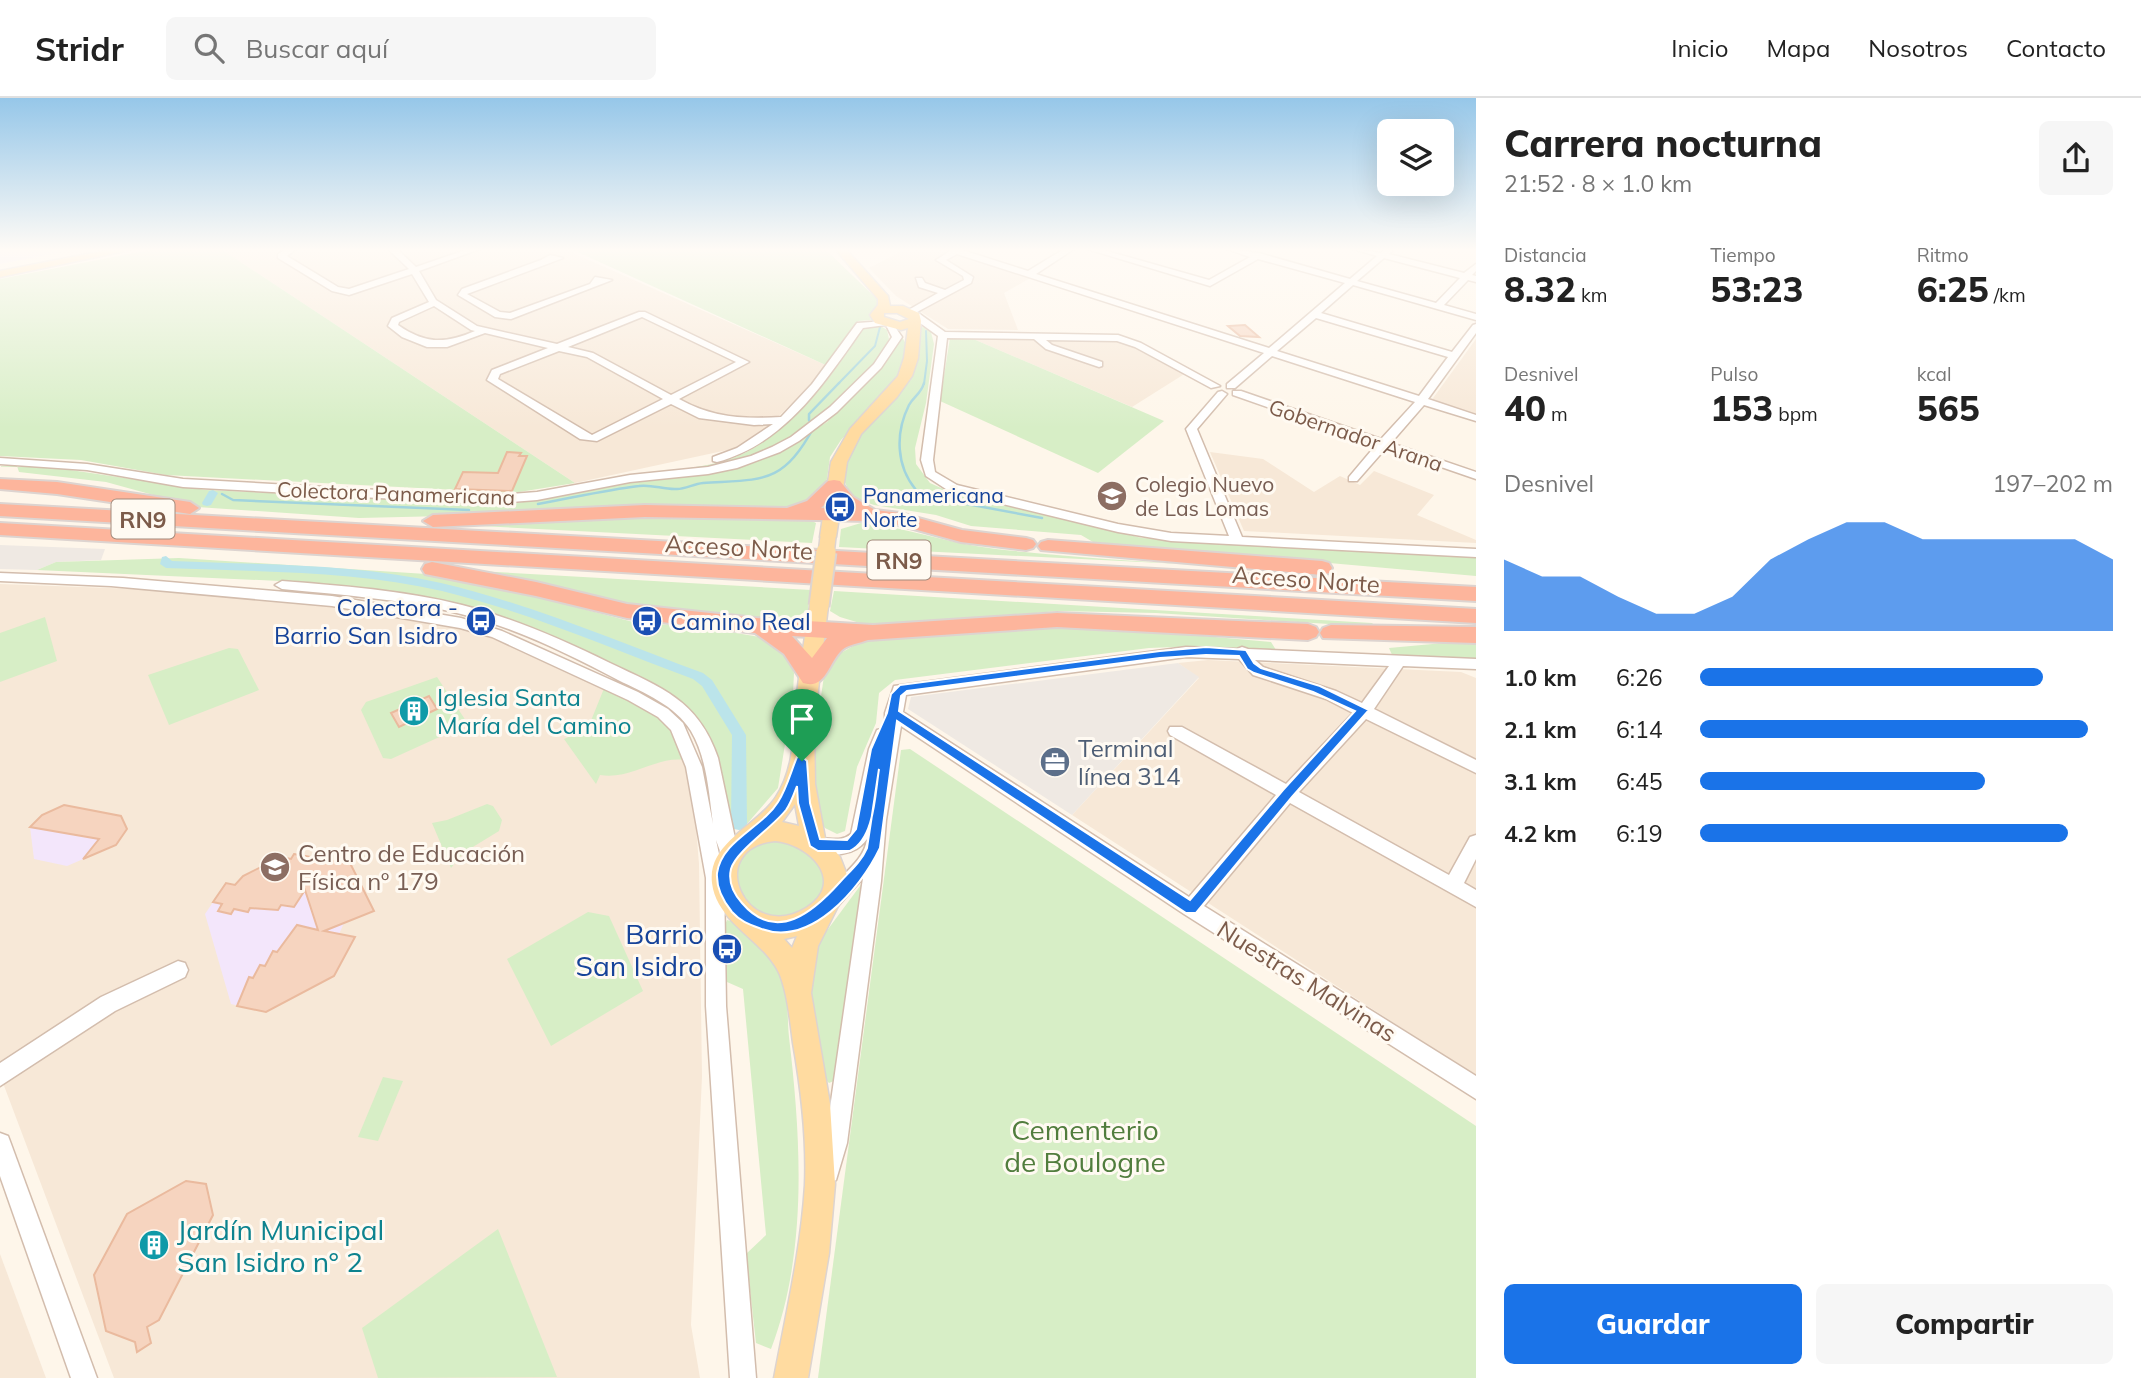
<!DOCTYPE html>
<html lang="es">
<meta charset="utf-8">
<style>
body{margin:0;font-family:Mulish,sans-serif;background:#f6f6f6;color:#222;height:100vh;display:flex;flex-direction:column;font-size:26px;white-space:nowrap}
*{box-sizing:border-box;margin:0}
p{font-size:23px;color:#767676}
.icon{flex:none;width:38px;height:38px;fill:none;stroke:currentColor;stroke-width:2;stroke-linecap:round;stroke-linejoin:round}
.map{position:relative;flex:1;overflow:hidden}
.sheet{display:flex;flex-direction:column;background:#fff;width:665px}
.sheet>*{flex:none}
.tools{position:absolute;left:1377px;top:21px;display:grid;gap:14px}
.tools a{display:grid;place-items:center;width:77px;height:77px;border-radius:10px;background:#fff;box-shadow:0 7px 28px #0002;font-size:35px}
.pin{position:absolute;display:grid;place-items:center;width:60px;height:60px;color:#fff;margin:-72px -30px;border-radius:50% 50% 50% 0;rotate:-45deg;box-shadow:0 0 7px #0007}
.pin .icon{rotate:45deg}
.round{display:grid;place-items:center;flex:none;width:74px;height:74px;border-radius:10px;background:#f6f6f6}
.summary{display:flex;align-items:center;justify-content:space-between;height:119px;padding:0 28px}
h1{font-size:38px;font-weight:800;line-height:52px}
.stats{display:grid;grid-template-columns:repeat(3,1fr);gap:10px;height:119px;padding:7px 28px}
.stats div{display:grid;align-content:center}
.stats b{font-size:35px;font-weight:800}
.stats small{font-size:19px;font-weight:400}
.stats p{font-size:19px}
.chart{height:196px;padding:14px 28px}
.chart p{display:flex;justify-content:space-between}
.chart svg{width:100%;height:126px;margin-top:7px;fill:#1a73e8;opacity:.7}
.button{display:flex;gap:14px;margin-top:auto;padding:14px 28px}
.button a{flex:1;height:80px;border-radius:10px;background:#1a73e8;color:#fff;font-size:28px;font-weight:800;line-height:80px;text-align:center}
.button a+a{background:#f6f6f6;color:#222}
ul{padding:0 28px;list-style:none;font-size:23px}
li{display:grid;grid-template-columns:112px 84px 1fr;align-items:center;height:52px}
li i{height:18px;border-radius:9px;background:#1a73e8}
header{display:flex;align-items:center;gap:42px;box-sizing:border-box;height:98px;padding:0 35px;background:#fff;border-bottom:2px solid #e0e0e0}
header strong{font-size:33px}
nav{display:flex;gap:38px;margin-inline-start:auto;font-size:24px}
.search{width:490px;height:63px;background:#f6f6f6;display:flex;align-items:center;gap:18px;box-sizing:border-box;padding:0 24px;border-radius:10px;color:#767676;font-size:26px}
main{display:flex;flex:1;min-height:0}
.map>svg:first-child{display:block}
</style>
<header>
<strong>Stridr</strong>
<div class="search"><svg class="icon" aria-label="search" viewBox="0 0 24 24"><circle cx="10" cy="10" r="6"/><path d="M15 15l6 6"/></svg>Buscar aquí</div>
<nav><a>Inicio</a><a>Mapa</a><a>Nosotros</a><a>Contacto</a></nav>
</header>
<main>
<div class="map">
<svg width="1476" height="1280" viewBox="0 0 1476 1280">
<rect width="100%" height="100%" fill="#fef6ea"/>
<g fill="#f7e8d7">
<path d="M221 151H564L830 269 756 340 732 351 575 385Z"/>
<path d="M906 151H946L1032 179 1004 195 1018 232 948 231 896 198 869 170Z"/>
<path d="M964 237 1123 243 1186 275 1132 309Z"/>
<path d="M1476 241V318L1431 303Z"/>
<path d="M1210 354 1263 361 1314 394 1340 378 1360 387 1374 373 1434 397 1417 417 1476 442V445L1244 433Z"/>
<path d="M0 486 137 491 311 503 420 519 478 533 605 588 680 643 693 692 699 766 702 978 691 1227 700 1280H114L0 977Z"/>
<path d="M1208 562 1461 574 1476 580V978L1072 717 1199 580 1178 565Z"/>
<path d="M0 1156 46 1280H0Z"/>
</g>
<g fill="#efe9e3">
<path d="M0 447 105 451 101 462 56 464 37 472 0 471Z"/>
<path d="M1178 565 1199 579 1072 717 908 611 911 599Z"/>
</g>
<g fill="#f3e6fb">
<path d="M0 151H78L0 166Z"/>
<path d="M64 707 121 718 127 731 116 747 67 768 34 761 30 729 42 717Z"/>
<path d="M294 756 344 765 349 763 374 813 344 825 339 836 355 839 334 878 266 914 231 906 205 816 226 785 235 787 247 776 281 759 291 761Z"/>
</g>
<g fill="#d7eec6">
<path d="M154 151H221L575 385 513 395 166 377 81 362 0 358V181Z"/>
<path d="M571 151H825L879 203 877 210 869 216 871 222 858 223 830 269Z"/>
<path d="M879 227 887 232 889 241 877 265 828 315 775 351 712 370 664 374C686 370 711 368 733 360 784 342 837 275 863 229Z"/>
<path d="M923 229 931 234 934 246 926 305 915 350 916 366 930 385 950 394 1142 440 1476 459V478L1093 444 1081 437 971 428 936 417 874 407 857 401 849 393 841 376 851 347 897 295 919 230Z"/>
<path d="M901 237 907 248 906 261 900 275 889 291 841 342 830 359 827 381 814 401 790 410 359 420 197 409 106 384 19 374 17 368H0L50 369 206 392 512 406 632 384 685 379 733 369 777 356 827 324 881 269Z"/>
<path d="M964 237 1164 323 1098 375 940 303 950 240Z"/>
<path d="M651 416 804 419 816 425 812 445 442 426Z"/>
<path d="M861 425C907 429 950 446 996 451 1104 463 1212 467 1320 473L839 449 841 431Z"/>
<path d="M179 460 426 476 518 494 637 525 694 528 760 539 781 552 791 567 794 575 793 596 778 690 746 727 733 728 719 670 680 604 465 508 406 496 301 484 37 472 56 464Z"/>
<path d="M460 472 811 492 808 512 786 525 647 510Z"/>
<path d="M834 493 1372 525 1376 529 1156 515 1058 513 873 529 840 519 830 513Z"/>
<path d="M45 519 57 563 0 584V535Z"/>
<path d="M1026 529 1136 532 1271 544 1276 552 1200 548 1149 550 895 582 879 595 876 625 857 669 845 733 837 736 825 730 818 719 812 699 813 653 824 578 837 557 855 547 880 540Z"/>
<path d="M1476 542V563L1393 559 1389 550Z"/>
<path d="M229 550 238 551 259 592 169 627 148 577Z"/>
<path d="M437 579 468 626 391 661 383 660 361 612 366 604Z"/>
<path d="M605 588 659 617 672 628 685 662C655 658 632 682 600 677L596 686 564 641 588 630Z"/>
<path d="M910 651 1476 1028V1280H818L901 652Z"/>
<path d="M487 706 493 708 502 722 499 733 463 755 451 770 432 725 447 722Z"/>
<path d="M781 742C789 744 801 746 807 751 823 762 831 788 816 802 811 807 805 815 800 817 749 834 711 768 755 747 762 744 773 743 781 742Z"/>
<path d="M863 784 836 982 829 985 823 979 809 893 814 850Z"/>
<path d="M588 814 609 818 643 893 551 948 507 861Z"/>
<path d="M727 822 734 824C751 840 774 857 782 880 789 897 787 921 789 939 801 1041 808 1154 771 1251L756 1245 746 1156 766 1137 743 891 727 884 725 827Z"/>
<path d="M383 979 403 983 378 1043 358 1039Z"/>
<path d="M498 1131 557 1279 378 1280 362 1230Z"/>
</g>
<g fill="none" stroke-linecap="round" stroke-linejoin="round">
<g stroke="#a1d4dd" stroke-width="2">
<path d="M838 286 875 248 880 229"/>
<path d="M924 286 927 263 926 233"/>
</g>
<g stroke="#a1d4dd" stroke-width="2.5">
<path d="M924 285C921 296 914 298 909 307 895 335 896 368 916 392L956 404 1042 420"/>
<path d="M222 396 233 402 469 412"/>
<path d="M538 406C572 400 605 392 639 388 652 386 664 392 677 391 686 391 693 386 703 385 764 381 782 387 814 329L809 322V316L839 285"/>
</g>
<g fill="#bbe4ea" fill-rule="evenodd">
<path d="M213 392 218 395 211 407 207 408 203 407 202 405 209 393Z"/>
<path d="M166 458 172 463C261 467 353 465 441 485 531 506 616 543 703 575L712 582 746 637 747 726 744 731 739 732 734 731 731 726 732 637 702 588 693 581C610 550 528 514 442 493 352 472 258 474 166 470L160 466 162 459Z"/>
</g>
</g>
<g fill="#f6d4bf" stroke="#eaba9e" stroke-width="2">
<path d="M1245 227 1259 239 1240 238 1228 228Z"/>
<path d="M507 354 521 355 519 358H527L512 393 455 391 463 374 498 375Z"/>
<path d="M429 598 437 611 399 629 391 615Z"/>
<path d="M64 707 121 718 127 731 116 747 83 761 99 741 30 729 42 717Z"/>
<path d="M294 756 344 765 349 763 374 813 324 833 355 839 334 878 266 914 237 908 249 879 253 880 260 867 265 868 273 853 277 854 297 827 318 832 305 792 294 809 281 807 278 812 250 810 248 814 234 811 231 816 218 813 222 806 213 804 226 785 235 787 243 778 281 759 291 761Z"/>
<path d="M186 1083 206 1086 213 1117 159 1222 147 1229 151 1245 137 1254 135 1244 106 1233 94 1177 127 1116Z"/>
</g>
<g fill="none" stroke-linecap="round" stroke-linejoin="round">
<g stroke="#d3bdad" stroke-width="3">
<g id="minor">
<path d="M286 151H296L287 158 338 189 349 191 409 171 388 151H397L416 169 468 151H480L419 173 436 202 477 228 557 246 639 214H645L749 264 679 301C713 320 743 321 781 319L812 286 857 225 886 223 887 226H893L902 239 881 270 837 314 799 343 780 354 737 370 708 376 630 384 537 402 486 406 183 389 87 372 0 366V360L87 366 183 381 486 398 537 394 630 377 708 369 751 358 772 349 791 339 830 309 874 266 892 239 886 227 863 230C824 285 786 345 717 364L713 363V359L737 350 773 326 754 327 699 320 671 306 597 343 580 341 487 282 492 272 548 250 485 235 447 249H427L402 239 388 228 392 220 429 204 412 176 349 197 332 193 278 160V156ZM434 208 471 232 475 233C445 246 425 246 398 227L399 224ZM642 219 736 264 671 297 593 255 568 249ZM559 253 587 259 663 301 592 337 498 281 500 276Z"/>
<path d="M947 151H959L1028 173 1064 151H1074L1036 176 1269 250 1345 185 1258 161 1210 188 1087 151H1100L1209 182 1250 159 1227 151 1259 155 1350 181 1377 158 1353 151 1381 155 1385 151H1394L1389 156 1464 175 1476 166V173L1472 177 1476 178V184L1468 182 1444 207 1476 216V222L1353 187 1321 215 1452 254 1473 227 1476 226V235L1428 301 1476 317V323L1424 307 1391 345 1476 374V381L1386 350 1357 383H1349V379L1376 347 1233 297V293H1241L1381 341 1415 304 1272 258 1235 290H1227V286L1264 255 957 156 946 162 973 179 971 185 917 214 945 234 1118 237 1141 245 1220 288 1211 290 1135 249 1117 243 1046 242 1052 247 1102 264V268L1099 269 1046 251 1034 241 947 240 933 362 935 374 957 387 1118 426 1171 435 1229 438 1186 331 1218 294 1222 293 1227 296 1197 331 1242 439 1476 451V459L1171 443 1118 434 949 393 926 378 921 362 938 238 905 214 938 195 919 189 916 180H922L925 185 945 192 964 182 963 178 936 162 950 153ZM1384 160 1460 180 1436 205 1357 183ZM1316 220 1448 259 1419 298 1277 253Z"/>
<path d="M550 157 563 160 467 196 500 214 510 215 590 186 595 179 612 182 511 221 495 219 458 197 462 191 541 162Z"/>
<path d="M0 475 123 480 332 498 461 520 502 533 638 594 668 611 683 625 702 669 713 726C709 696 707 660 691 633 675 607 644 595 618 582 568 556 516 530 461 516 403 501 342 497 282 491L275 487 282 483C342 488 403 492 462 507 513 520 563 542 610 565 662 590 698 602 718 660L739 759 736 764 730 767 724 764 716 742 724 780 726 908 756 1280H730L706 908V780L686 669 671 632 658 619 628 602 492 539 460 530 332 508 111 488 0 483Z"/>
<path d="M1186 549 1237 551 1242 549 1248 551 1476 561V571L1403 568 1374 611 1476 662V675L1366 621 1299 694 1449 777 1470 739 1476 737V761L1464 785 1476 792V809L1290 705 1204 808 1476 978V1001L1184 816 901 628 886 722 881 783 847 1045 836 1082 828 1085 820 1082 817 1074 825 1045 863 780 836 810 830 812 824 810 821 804C832 781 864 767 867 741 855 759 831 759 812 752L809 747 812 742C826 737 839 746 851 736L869 651 877 632 885 630V615L894 588ZM1186 559 1239 561 1253 577 1326 601 1353 615 1286 686 1182 629H1170L1168 633 1170 637 1276 697 1189 799 903 614 906 597ZM1255 562 1389 568 1362 605 1336 593 1263 569Z"/>
<path d="M178 863 185 865 188 872 185 879 115 913 0 988V965L101 899Z"/>
<path d="M0 1035 8 1038 11 1046 97 1280H71L0 1078Z"/>
</g>
</g>
<g stroke="#ddd4d0" stroke-width="3">
<g id="major">
<path d="M113 151H135L0 179V173Z"/>
<path d="M835 151H846L888 198 890 208H903L919 215 921 223 918 260 912 278 897 299 861 336 847 364 836 439 828 444 820 439 831 364 850 331 898 278 904 260 908 230 901 232 875 225 870 217 878 207V201ZM884 215H897L909 221 900 224 884 219Z"/>
<path d="M819 502 825 504 828 508 814 626 815 686 825 740 840 759 847 777 844 796 818 848 811 895 830 1006 835 1086 829 1155 808 1280H774C786 1216 801 1152 805 1087 807 1039 801 991 793 945 790 923 788 898 780 877 765 842 717 826 712 785 707 744 758 728 776 699 796 668 793 632 797 597 800 567 805 538 810 508L813 504ZM795 706 799 728 782 724ZM775 743C810 746 847 784 806 810 745 847 703 750 775 743ZM797 838 792 850 784 841Z"/>
</g>
</g>
<g stroke="#ddd4d0" stroke-width="4">
<g id="highway">
<path d="M0 381 57 384 190 404 199 410 190 416 57 396 0 391Z"/>
<path d="M834 382 840 383 853 399 875 412 900 415 962 432 1026 440 1033 442 1036 446 1033 450 1026 452 961 444 899 427 870 423 645 419 433 429 423 423 433 417 645 407 787 410 807 403 828 383ZM833 398 846 411 821 410Z"/>
<path d="M0 406 1476 489V503L0 418Z"/>
<path d="M0 425 1476 511V525L0 437Z"/>
<path d="M1048 442 1322 463 1329 465 1332 470 1329 475 1322 477 1041 452 1038 448 1041 444Z"/>
<path d="M432 464 536 484 627 506 756 520 873 527 1057 515 1308 526 1316 529 1319 534 1316 539 1308 542 1057 529 868 542C860 545 847 547 842 552 828 565 826 592 803 585L784 556 755 535 627 520 536 498 425 476 422 471 425 466ZM792 538 827 540 812 560Z"/>
<path d="M1331 527 1476 529V545L1323 540 1320 535 1323 530Z"/>
</g>
</g>
<use href="#minor" fill="#fff" fill-rule="evenodd"/>
<use href="#major" fill="#ffdba0" fill-rule="evenodd"/>
<use href="#highway" fill="#fdb59c" fill-rule="evenodd"/>
<g stroke="#ddd4d0" stroke-width="18" stroke-linecap="butt">
<path id="major-bridge-far1" d="M826 456 828 439"/>
</g>
<g stroke="#ddd4d0" stroke-width="23" stroke-linecap="butt">
<path id="major-bridge" d="M819 508 826 454"/>
</g>
<use href="#major-bridge-far1" stroke="#ffdba0" stroke-width="15"/>
<use href="#major-bridge" stroke="#ffdba0" stroke-width="19"/>
</g>
<linearGradient id="sky" x2="0" y2="1"><stop stop-color="#96c7e9"/><stop offset="0.46" stop-color="#fffbf6"/><stop offset="1" stop-color="#fffbf6" stop-opacity="0"/></linearGradient>
<rect width="1476" height="330" fill="url(#sky)"/>
<path fill="#1a73e8" stroke="#fff" stroke-width="2" fill-rule="evenodd" d="M1206 549 1246 552 1254 565 1261 570 1320 588 1369 612 1292 699 1196 815H1186L897 623 880 750C860 792 809 851 759 830 748 826 740 823 732 814 723 803 716 790 717 775 722 742 762 730 778 704 787 690 791 673 797 659L802 658 807 663 810 705 820 741 847 742 856 731 871 651 887 615 891 596 900 587 1160 553ZM1206 557 1239 558 1247 571 1254 575 1313 594 1355 613 1283 692 1190 802 899 613 901 598 907 593 1160 560ZM879 671 867 750C861 764 850 773 840 784 814 813 777 846 742 805 733 795 728 784 731 771 736 753 773 729 786 712 791 705 794 696 797 688L798 705 810 748 818 753H850C875 741 875 695 879 671Z"/>
<defs>
<g id="school-disc" transform="scale(1.575)"><circle r="9.5" fill="#8d6e63" stroke="#fffaf2"/><path d="M0-5L7-2L0 1L-7-2ZM-4 1L0 2.5L4 1V4Q0 6-4 4Z" fill="#fff"/></g>
<g id="bus-disc" transform="scale(1.575)"><circle r="9.5" fill="#1a4fb4" stroke="#fffaf2"/><path d="M-5-6H5V4H4V6H2V4H-2V6H-4V4H-5ZM-3.5-4V0h7V-4ZM-3.5 1.2v1.5H-2V1.2ZM2 1.2v1.5H3.5V1.2Z" fill="#fff"/></g>
<g id="building-disc" transform="scale(1.575)"><circle r="9.5" fill="#0f9aa8" stroke="#fffaf2"/><path d="M-4-6H4V6H1V3H-1V6H-4ZM-2.5-4.3h1.7v1.8h-1.7ZM.8-4.3h1.7v1.8H.8ZM-2.5-1h1.7V.8h-1.7ZM.8-1h1.7V.8H.8Z" fill="#fff"/></g>
<g id="office-disc" transform="scale(1.575)"><circle r="9.5" fill="#5c6f8a" stroke="#fffaf2"/><path d="M-6-3h4V-5.5h4V-3h4V5H-6ZM-1-4.5V-3h2v-1.5ZM-6 0V1H6V0Z" fill="#fff"/></g>
</defs>
<g fill-rule="evenodd">
<use href="#school-disc" x="1112" y="398"/>
<use href="#bus-disc" x="840" y="409"/>
<use href="#bus-disc" x="481" y="523"/>
<use href="#bus-disc" x="647" y="523"/>
<use href="#building-disc" x="414" y="613"/>
<use href="#office-disc" x="1055" y="664"/>
<use href="#school-disc" x="275" y="769"/>
<use href="#bus-disc" x="727" y="851"/>
<use href="#building-disc" x="154" y="1147"/>
</g>
<g text-anchor="middle" dominant-baseline="central" stroke-width="6" stroke-linejoin="round" paint-order="stroke">
<g font-size="21" fill="#7c5b4a" stroke="#fffaf2">
<text transform="translate(1356 337) rotate(19)">Gobernador Arana</text>
<text transform="translate(396 395) rotate(2)">Colectora Panamericana</text>
</g>
<g font-size="21" fill="#785e54" stroke="#fffaf2" text-anchor="start">
<text x="1135" y="386">Colegio Nuevo<tspan x="1135" dy="24">de Las Lomas</tspan></text>
</g>
<g font-size="21" fill="#164399" stroke="#fffaf2" text-anchor="start">
<text x="863" y="397">Panamericana<tspan x="863" dy="24">Norte</tspan></text>
</g>
<g fill="#fffaf2" stroke="#a38b7c" stroke-width="2">
<rect x="111.5" y="401.5" width="63" height="39" rx="5"/>
<rect x="867.5" y="442.5" width="63" height="39" rx="5"/>
</g>
<g font-size="23" font-weight="bold" fill="#7c5b4a">
<text x="143" y="421">RN9</text>
<text x="899" y="462">RN9</text>
</g>
<g font-size="24" fill="#7c5b4a" stroke="#fffaf2">
<text transform="translate(739 449) rotate(3)">Acceso Norte</text>
<text transform="translate(1306 481) rotate(4)">Acceso Norte</text>
<text transform="translate(1307 883) rotate(32)">Nuestras Malvinas</text>
</g>
<g font-size="24" fill="#164399" stroke="#fffaf2" text-anchor="end">
<text x="458" y="509">Colectora -<tspan x="458" dy="28">Barrio San Isidro</tspan></text>
<text x="670" y="523" text-anchor="start">Camino Real</text>
</g>
<g font-size="24" fill="#0d838f" stroke="#fffaf2" text-anchor="start">
<text x="437" y="599">Iglesia Santa<tspan x="437" dy="28">María del Camino</tspan></text>
</g>
<g font-size="24" fill="#4e5e75" stroke="#fffaf2" text-anchor="start">
<text x="1078" y="650">Terminal<tspan x="1078" dy="28">línea 314</tspan></text>
</g>
<g font-size="24" fill="#785e54" stroke="#fffaf2" text-anchor="start">
<text x="298" y="755">Centro de Educación<tspan x="298" dy="28">Física nº 179</tspan></text>
</g>
<g font-size="28" fill="#164399" stroke="#fffaf2" text-anchor="end">
<text x="704" y="835">Barrio<tspan x="704" dy="32">San Isidro</tspan></text>
</g>
<g font-size="28" fill="#517d3d" stroke="#fffaf2">
<text x="1085" y="1031">Cementerio<tspan x="1085" dy="32">de Boulogne</tspan></text>
</g>
<g font-size="28" fill="#0d838f" stroke="#fffaf2" text-anchor="start">
<text x="177" y="1131">Jardín Municipal<tspan x="177" dy="32">San Isidro n° 2</tspan></text>
</g>
</g>
</svg>
<div class="tools">
<a><svg class="icon" aria-label="layers" viewBox="0 0 24 24"><path d="M12 4l9 5-9 5-9-5zM3 14l9 5 9-5"/></svg></a>
</div>
<div class="pin" style="left:802px;top:663px;background:#1e9e55"><svg class="icon" aria-label="arrive" viewBox="0 0 24 24"><path d="M6 21V4h12l-3 4 3 4H6"/></svg></div>
</div>
<section class="sheet">
<div class="summary"><div><h1>Carrera nocturna</h1><p>21:52 · 8 × 1.0 km</p></div><a class="round"><svg class="icon" aria-label="share" viewBox="0 0 24 24"><path d="M12 15V3M7 8l5-5 5 5M5 13v7h14v-7"/></svg></a></div>
<div class="stats">
<div><p>Distancia</p><b>8.32<small> km</small></b></div>
<div><p>Tiempo</p><b>53:23</b></div>
<div><p>Ritmo</p><b>6:25<small> /km</small></b></div>
</div>
<div class="stats">
<div><p>Desnivel</p><b>40<small> m</small></b></div>
<div><p>Pulso</p><b>153<small> bpm</small></b></div>
<div><p>kcal</p><b>565</b></div>
</div>
<div class="chart"><p><span>Desnivel</span>197–202 m</p>
<svg viewBox="0 0 160 44" preserveAspectRatio="none"><path d="M0 44V19L10 25L20 25L30 32L40 38L50 38L60 32L70 19L80 12L90 6L100 6L110 12L120 12L130 12L140 12L150 12L160 19V44z"/></svg>
</div>
<ul>
<li><b>1.0 km</b>6:26<i style="width:83%"></i></li>
<li><b>2.1 km</b>6:14<i style="width:94%"></i></li>
<li><b>3.1 km</b>6:45<i style="width:69%"></i></li>
<li><b>4.2 km</b>6:19<i style="width:89%"></i></li>
</ul>
<div class="button"><a>Guardar</a><a>Compartir</a></div>
</section>
</main>
